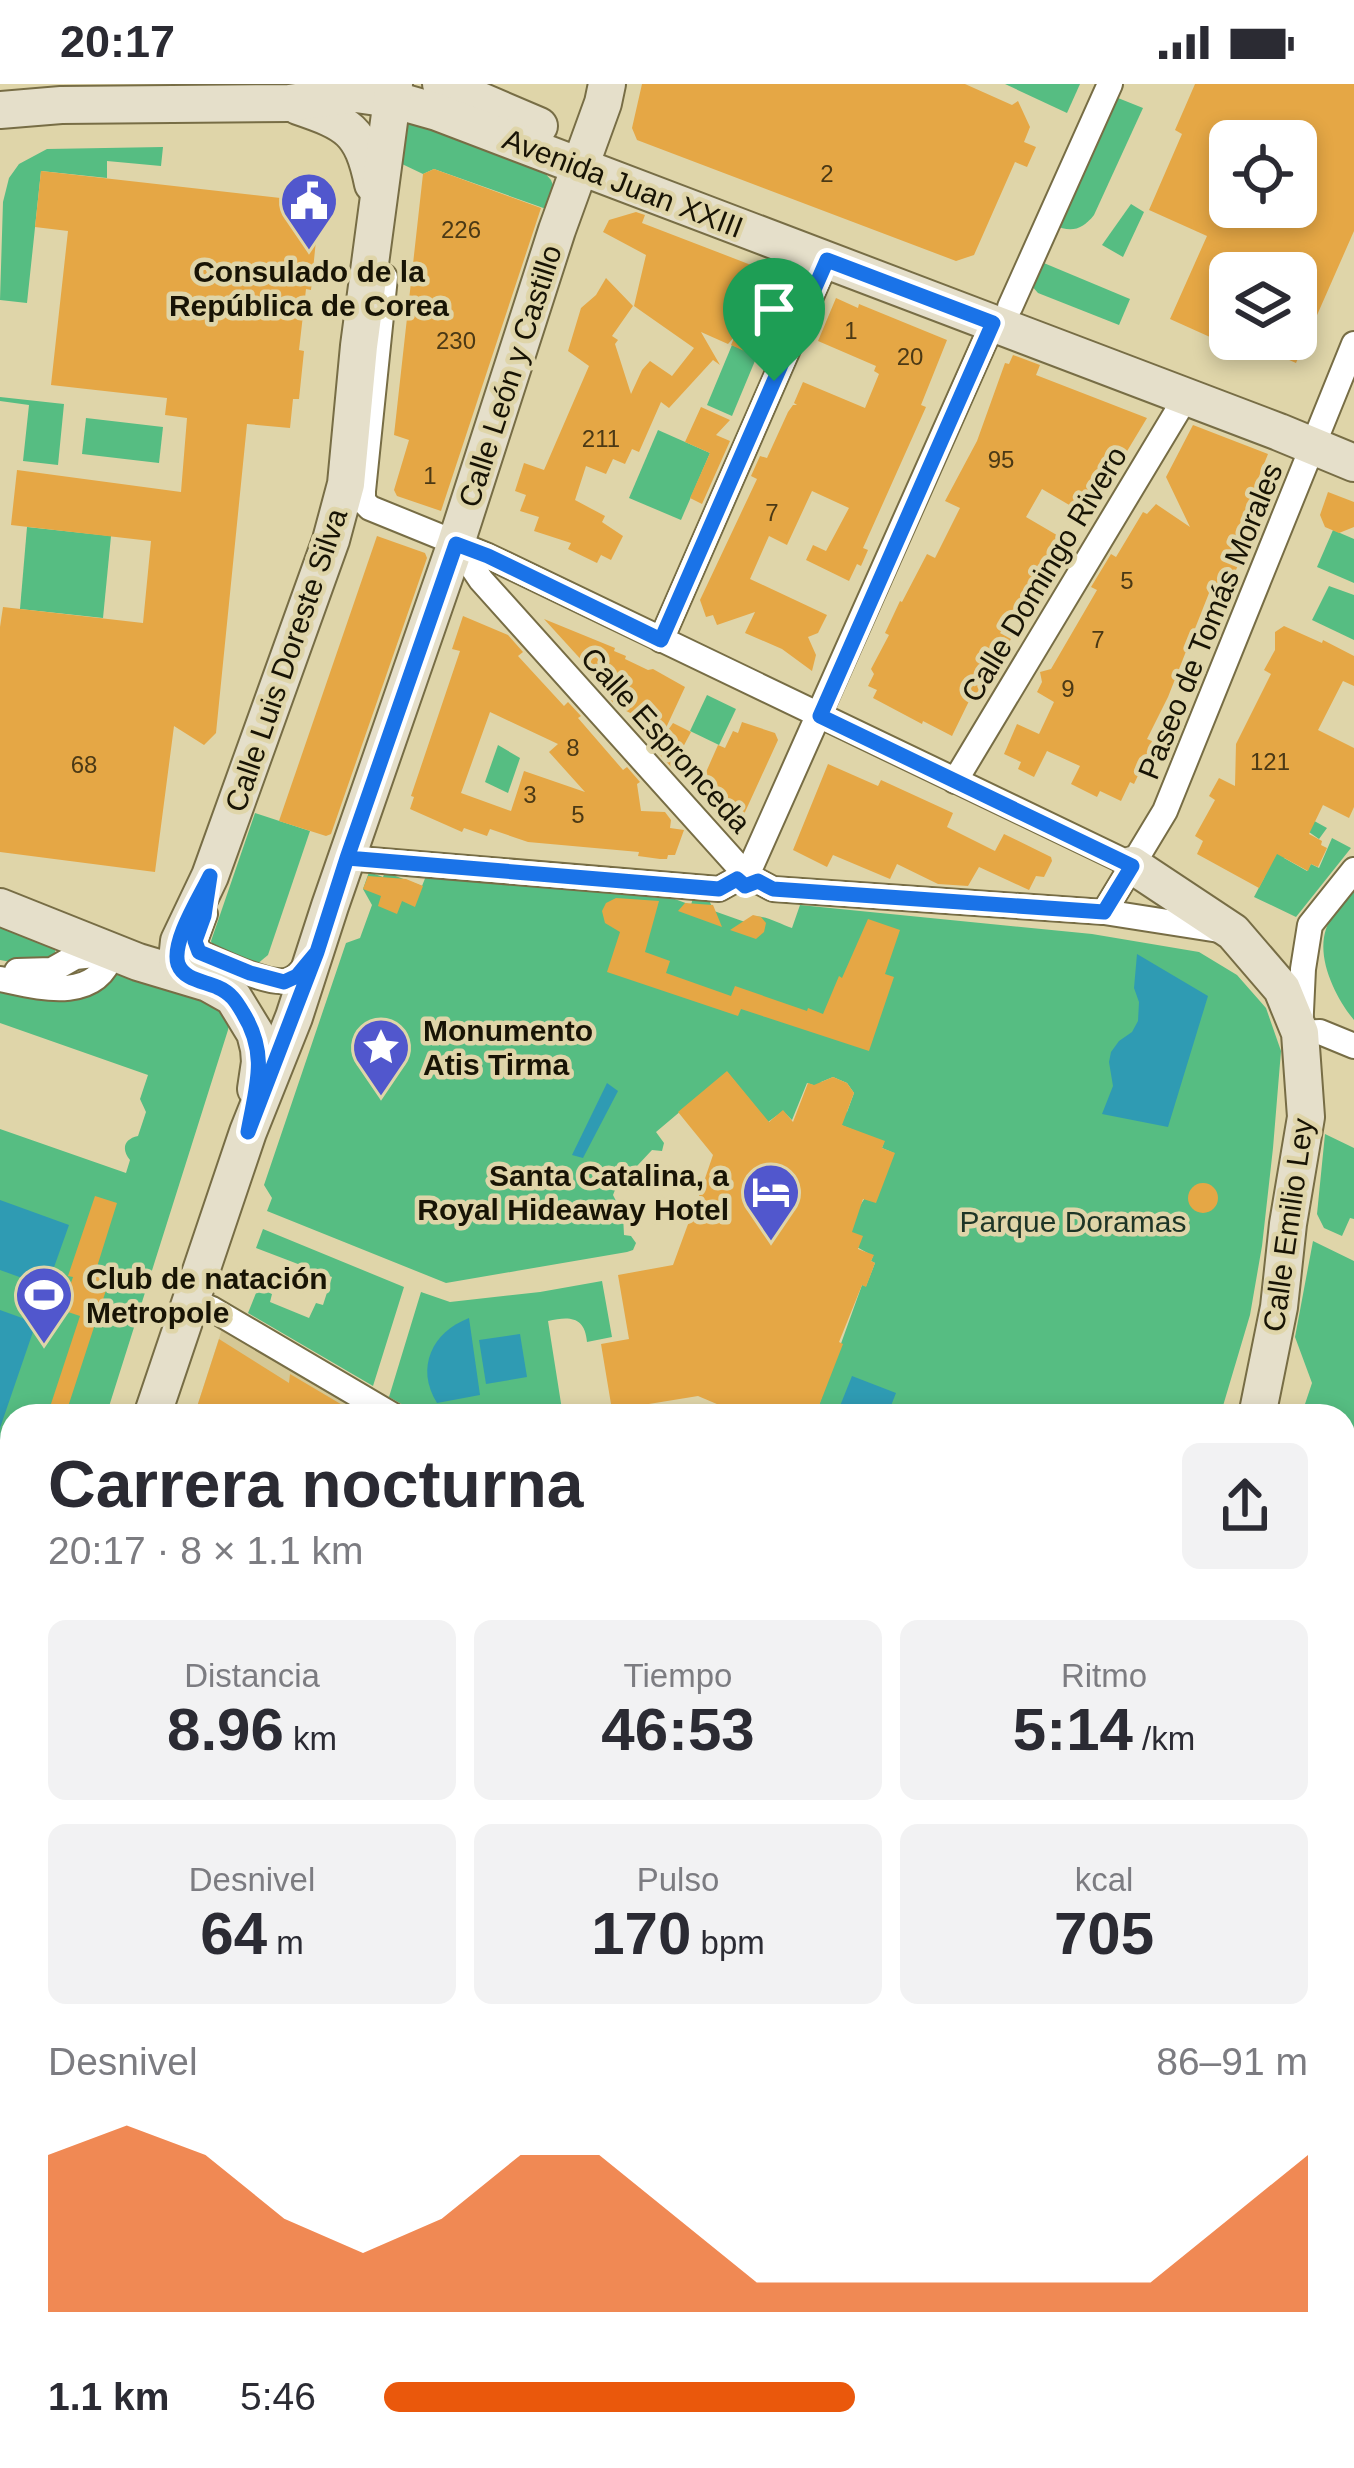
<!DOCTYPE html>
<html lang="es">
<meta charset="utf-8">
<style>
body{margin:0;font-family:Helvetica,sans-serif;background:#f2f2f3;color:#2b2b33;height:100vh;display:flex;flex-direction:column;font-size:45px;white-space:nowrap}
*{box-sizing:border-box;margin:0}
p{font-size:39px;color:#7c7c81}
.icon{flex:none;width:66px;height:66px;fill:none;stroke:currentColor;stroke-width:2;stroke-linecap:round;stroke-linejoin:round}
.map{position:relative;flex:1;overflow:hidden}
.details{position:absolute;left:0px;top:1320px;width:1356px;height:1065px;display:flex;flex-direction:column;background:#fff;border-radius:36px 36px 0 0;box-shadow:0 6px 18px #0003}
.details>*{flex:none}
.fabs{position:absolute;left:1209px;top:36px;display:grid;gap:24px}
.fabs a{display:grid;place-items:center;width:108px;height:108px;border-radius:18px;background:#fff;box-shadow:0 6px 18px #0003;font-size:60px}
.pin{position:absolute;display:grid;place-items:center;width:102px;height:102px;color:#fff;margin:-123px -51px;border-radius:50% 50% 50% 0;rotate:-45deg;box-shadow:0 0 12px #0007}
.pin .icon{rotate:45deg}
.round{display:grid;place-items:center;flex:none;width:126px;height:126px;border-radius:18px;background:#f2f2f3}
.headline{display:flex;align-items:center;justify-content:space-between;height:204px;padding:0 48px}
h1{font-size:66px;font-weight:700;line-height:90px}
.stats{display:grid;grid-template-columns:repeat(3,1fr);gap:18px;height:204px;padding:12px 48px}
.stats div{display:grid;align-content:center;border-radius:18px;background:#f2f2f3;text-align:center}
.stats b{font-size:60px;font-weight:700}
.stats small{font-size:33px;font-weight:400}
.stats p{font-size:33px}
.chart{height:336px;padding:24px 48px}
.chart p{display:flex;justify-content:space-between}
.chart svg{width:100%;height:216px;margin-top:12px;fill:#ea580c;opacity:.7}
ul{padding:0 48px;list-style:none;font-size:39px}
li{display:grid;grid-template-columns:192px 144px 1fr;align-items:center;height:90px}
li i{height:30px;border-radius:15px;background:#ea580c}
.status{display:flex;justify-content:space-between;align-items:center;height:84px;padding:0 60px;background:#fff;direction:ltr}
.status svg{height:33px;fill:currentColor}
.map>svg:first-child{display:block}
</style>
<div class="status"><b>20:17</b><svg viewBox="0 0 49 12"><path d="M0 12V9h3v3zM5 12V6h3v6zM10 12V3h3v9zM15 12V0h3v12zM26 1h20v11H26zM47 4h2v5h-2z"/></svg></div>
<div class="map">
<svg width="1354" height="2384" viewBox="0 0 1354 2384">
<rect width="100%" height="100%" fill="#dfd5a9"/>
<path fill="#d5c895" d="M222 1245 370 1332H194Z"/>
<g fill="#56bd82">
<path d="M1005 0H1080L1067 29Z"/>
<path d="M1113 12 1143 24 1094 131C1082 146 1071 149 1054 141Z"/>
<path d="M412 36 536 79 551 96 554 104 549 126 434 85 423 90 402 80 404 46Z"/>
<path d="M163 63 161 82 107 77V94L41 87 27 219 0 216 3 118 9 94 19 80 47 65Z"/>
<path d="M1131 120 1144 128 1123 173 1102 161Z"/>
<path d="M1039 177 1130 215 1119 241 1038 209 1031 201Z"/>
<path d="M732 261 757 272 732 332 707 321Z"/>
<path d="M0 313 64 320 58 381 23 377 29 321 0 317Z"/>
<path d="M86 334 163 343 159 379 82 370Z"/>
<path d="M658 346 710 369 681 436 629 414Z"/>
<path d="M27 443 111 452 103 534 20 525Z"/>
<path d="M1333 446 1354 455V499L1317 483Z"/>
<path d="M1329 502 1354 511V556L1312 536Z"/>
<path d="M707 611 736 625 719 661 690 647Z"/>
<path d="M498 661 520 674 508 709 485 698Z"/>
<path d="M1289 723 1327 744 1319 755 1309 748 1284 774 1307 787 1311 780 1319 784 1332 754 1351 764 1296 833 1254 813 1264 794Z"/>
<path d="M255 729 310 747 268 871 256 881 213 863 211 857Z"/>
<path d="M369 788 383 793 385 788 422 802 426 792 594 805 658 814 661 810 691 821 693 814H708L714 827 745 838C757 825 776 839 792 844L800 821 1092 850 1199 868 1237 891 1266 924 1281 967 1273 1064 1262 1162 1250 1231 1220 1332H815L862 1201 866 1202 875 1179 871 1177 873 1172 785 1123 861 1120 894 1069 882 1064 884 1058 831 1037 833 1032 847 1028 854 1009 847 999 833 993 821 998 819 1003 807 999 792 1036 783 1027 768 1038 727 988 656 1048 664 1059 662 1067 652 1066 637 1082 623 1086 613 1111 623 1131 624 1151 631 1152 636 1159 633 1166 627 1168 446 1199 267 1127 272 1114 264 1101 346 859 360 854 372 821 363 805Z"/>
<path d="M1354 805V936C1336 914 1316 875 1326 845 1331 830 1344 817 1354 805Z"/>
<path d="M0 835 56 863 54 874 39 883 0 876Z"/>
<path d="M125 886 221 923 229 940 228 946 106 1332H12V1661L0 1656V1045L126 1089 130 1076C121 1065 124 1055 138 1052L146 1028 140 1015 148 991 0 939V905C25 910 61 925 85 912 99 903 108 889 125 886Z"/>
<path d="M1325 1050 1354 1064V1135L1350 1134 1342 1152 1324 1144 1317 1130Z"/>
<path d="M263 1145 404 1203 373 1302 248 1229 258 1204 272 1210 270 1218 309 1234 316 1219 323 1221 332 1193 256 1164Z"/>
<path d="M1313 1157 1354 1177V1740L1344 1741V1332H1301L1312 1299 1295 1253Z"/>
<path d="M602 1197 612 1253 587 1258C585 1232 569 1232 548 1237L563 1332H423L389 1313 421 1208 450 1218 540 1208Z"/>
</g>
<g fill="#2f9bb3">
<path d="M1137 870 1208 912 1168 1043 1102 1030 1113 1002 1109 978 1111 968 1119 957 1132 948 1138 937 1139 918 1134 904Z"/>
<path d="M607 999 618 1007 583 1074 572 1071Z"/>
<path d="M0 1116 69 1141 47 1203 0 1186Z"/>
<path d="M0 1226 36 1239 0 1344Z"/>
<path d="M469 1234 480 1311 437 1319C415 1284 432 1248 469 1234Z"/>
<path d="M520 1250 527 1293 486 1300 479 1256Z"/>
<path d="M852 1292 896 1309 887 1332H836Z"/>
</g>
<g fill="#e5a745" fill-rule="evenodd">
<path d="M642 0H965L1012 21 1018 17 1030 43 1024 58 1036 63 1027 83 1015 78 974 171 956 177 637 56 632 44Z"/>
<path d="M1195 0H1354V147L1296 279 1242 255H1296V189H1230V262L1170 235 1207 152 1149 126 1182 50 1175 46ZM1230 57H1296V123H1230Z"/>
<path d="M434 85 541 124 441 427 397 412 394 406 409 356 394 351 423 90Z"/>
<path d="M41 87 307 117V125L314 126 312 156H316L311 206 306 205 299 266 304 267 299 315H293L290 344 247 340 216 649 204 661 174 642 155 788 0 768V543L3 523 143 539 151 457 11 441 17 386 181 408 187 334 165 331 167 314 51 301 68 147 35 143Z"/>
<path d="M636 128 645 131 642 139 785 194 788 204 764 250 767 251 761 267 754 264 751 270 731 261 735 252 728 260 701 248 720 281 713 276 669 324 661 318 639 368 632 365 625 380 613 375 606 390 586 382 575 416 605 432 602 438 623 452 611 476 601 471 597 479 568 465 571 459 534 447 539 433 520 427 526 411 515 407 524 379 544 386 589 282 568 267 581 224 596 211 606 194 633 222 612 252 618 256 615 260 631 310 642 286 650 277 672 292 694 264 634 222 646 171 603 148 609 136Z"/>
<path d="M836 214 858 224 859 220 947 256 921 321 926 323 863 464 868 466 861 482 857 480 849 497 806 476 813 461 826 467 849 424 812 407 787 461 769 452 750 495 827 531 818 549 808 553 816 571 812 587 782 565 745 549 755 528 717 541 713 531 706 533 700 516 757 395 751 392 760 372 767 374 788 328 793 321H797L794 319 803 298 865 324 879 290 874 287 876 282 818 257Z"/>
<path d="M1013 271 1040 281 1036 291 1147 334 1088 432 1042 405 1026 433 1067 457 1041 499 1038 497 1022 522 1019 520 1000 549 1011 555 973 616 970 615 952 652 923 637 922 640 873 614 877 606 868 602 874 590 871 585 889 551 885 549 900 517 902 518 927 470 935 474 960 424 945 417 977 357 1005 279 1009 280Z"/>
<path d="M701 323 730 336 716 351 730 357 702 420 690 414 710 369 685 358Z"/>
<path d="M1193 341 1268 370 1238 445 1251 450 1226 510 1211 504 1168 613 1147 655 1152 657 1142 683 1134 700 1130 698 1121 717 1100 707 1097 713 1071 700 1080 682 1047 667 1034 693 1018 685 1021 678 1004 670 1017 640 1039 650 1054 618 1037 608 1042 598 1040 588 1051 585 1097 506 1091 503 1111 470 1116 473 1143 428 1147 430 1156 420 1190 443 1166 393Z"/>
<path d="M1328 408 1354 418V443L1339 449 1325 443 1320 431Z"/>
<path d="M377 452 425 469 427 474 331 750 326 752 279 737Z"/>
<path d="M463 532 508 551 523 568 518 572 564 622 568 618 581 632 578 634 623 686 627 683 640 698 637 700 641 727 665 728 671 736 670 744 684 746 675 771H668L667 775H660L638 772 639 768 528 758 490 745 487 752 464 744 462 748 410 725 414 713 411 712 460 567 452 565ZM490 628 558 660 549 668 585 708 524 687 511 727 461 709Z"/>
<path d="M544 535 615 564 614 567 626 572 625 575 648 586 653 585 685 603 665 646 616 622 592 595 596 592Z"/>
<path d="M1284 542 1322 559 1323 556 1354 572V602L1343 597 1318 646 1354 664V723L1349 734 1323 721 1309 750 1322 757 1321 761 1327 764 1318 783 1311 780 1308 787 1277 770 1259 804 1197 770 1203 757 1195 752 1215 716 1209 712 1219 694 1235 702 1236 660 1271 590 1264 586 1275 566V548Z"/>
<path d="M742 638 775 649 778 656 740 739 715 722 712 713 699 704 718 661 725 664 733 647 738 649Z"/>
<path d="M673 639 691 648 672 684 655 665Z"/>
<path d="M828 680 878 702 881 696 953 729 947 743 995 767 1004 750 1051 773 1052 777 1044 793 1036 792 1029 806 979 783 968 802 938 800 897 780 890 795 833 771 827 783 793 766Z"/>
<path d="M368 792 406 795 423 802 415 823 402 817 397 830 378 822 381 812 363 805Z"/>
<path d="M616 814 659 817 645 868 670 877 666 889 731 912 735 902 807 927 808 924 823 930 839 892 842 894 868 835 900 846 885 890 894 893 869 967 741 925 738 932 607 888 620 848 605 839 602 827 606 819Z"/>
<path d="M685 819 713 821 722 843 678 827Z"/>
<path d="M753 831 761 833 766 839 764 848 756 855 730 846Z"/>
<path d="M727 987 769 1038 783 1026 793 1038 808 999 814 1001 833 993 847 999 854 1009 842 1041 885 1057 882 1064 895 1069 876 1119 863 1115 852 1148 863 1152 858 1165 874 1171 871 1177 875 1179 866 1203 862 1201 839 1258 843 1260 815 1332H745L698 1312 612 1326 601 1260 629 1255 618 1191 673 1181 691 1132 678 1121 698 1115 713 1071 678 1028Z"/>
<circle cx="1203" cy="1114" r="15"/>
<path d="M95 1112 117 1119 96 1186 111 1191 65 1332H47L80 1232 62 1226 73 1193 68 1192Z"/>
<path d="M219 1255 289 1299 290 1290 361 1332H194Z"/>
</g>
<g fill="none" stroke-linecap="round" stroke-linejoin="round">
<g stroke="#776d45" stroke-width="28">
<g id="street">
<path d="M385 193 363 407V417L370 424 488 472 1132 781"/>
<path d="M1010 223 1110 0"/>
<path d="M456 459 481 496 739 783"/>
<path d="M661 556 827 176"/>
<path d="M955 697 1186 313"/>
<path d="M347 774 719 805 737 795"/>
<path d="M752 780 993 239"/>
<path d="M1354 786 1310 841 1303 885 1300 949 1320 948 1354 962"/>
<path d="M758 797 773 805 1104 828 1219 846"/>
<path d="M1104 828 1165 727 1354 260"/>
<path d="M205 830 195 857 199 868C218 877 266 900 285 897 296 896 302 886 309 878"/>
<path d="M17 887 52 886 75 873 104 870"/>
<path d="M0 895C38 903 96 920 112 869"/>
<path d="M190 1216 212 1225 394 1332"/>
<path d="M1344 1934 1354 1937"/>
<path d="M0 2162 12 2163"/>
<path d="M1202 2373 1218 2384"/>
<path d="M434 2384 438 2373"/>
<path d="M1175 2384 1179 2373"/>
</g>
</g>
<g stroke="#776d45" stroke-width="40">
<g id="secondary">
<path d="M441 0 539 42"/>
<path d="M298 22C348 39 362 46 373 100"/>
<path d="M0 26 61 21 289 19 356 10 391 15 437 28 1279 348 1354 379"/>
<path d="M1132 781 1233 848 1282 905 1300 949 1306 1033 1288 1140 1279 1223 1257 1332"/>
<path d="M0 823 138 878 208 899 233 913 255 949 259 965 260 978 256 1005"/>
<path d="M186 891 177 876 179 857 210 792 331 456 346 400 359 262 394 0"/>
<path d="M152 1332 248 1048 294 933 330 822 456 459 557 146 603 19 607 0"/>
<path d="M0 1788 12 1753"/>
<path d="M776 2384 780 2373"/>
</g>
</g>
<use href="#street" stroke="#fff" stroke-width="24"/>
<use href="#secondary" stroke="#e5dfca" stroke-width="36"/>
</g>
<g fill="none" stroke-linecap="round" stroke-linejoin="round">
<g stroke="#fff" stroke-width="24">
<path id="route" d="M774 297 661 556 488 472 456 460 347 774 317 868 297 892 284 898 250 889 199 868 195 857 204 832 210 792C200 813 171 858 178 880 184 896 204 897 217 903 231 909 236 917 243 929 269 971 256 1003 248 1048L317 868 347 774 719 805 737 795 745 802 758 797 773 805 1104 828 1132 782 820 632 993 239 827 176 774 297"/>
</g>
<use href="#route" stroke="#1a73e8" stroke-width="15"/>
</g>
<defs>
<g id="civic-pin" transform="scale(3)"><path d="M0 17L-7.5 6A9.5 9.5 0 1 1 7.5 6Z" fill="#5157cd" stroke="#dfd5a9"/><path d="M-.6-6.5H3V-4.5H.6V-3L4-1V1h2V6H-6V1h2V-1L-.6-3ZM-1.2 2.5V6h2.4V2.5Z" fill="#fff"/></g>
<g id="sight-pin" transform="scale(3)"><path d="M0 17L-7.5 6A9.5 9.5 0 1 1 7.5 6Z" fill="#5157cd" stroke="#dfd5a9"/><path d="M0-6L1.8-2.2L6-1.7L2.9 1.2L3.7 5.4L0 3.3L-3.7 5.4L-2.9 1.2L-6-1.7L-1.8-2.2Z" fill="#fff"/></g>
<g id="hotel-pin" transform="scale(3)"><path d="M0 17L-7.5 6A9.5 9.5 0 1 1 7.5 6Z" fill="#5157cd" stroke="#dfd5a9"/><path d="M-6-4.5h1.5V1H6V5H4.5V3h-9V5H-6ZM-4 0a1.8 1.8 0 1 1 3.6 0ZM.5 0V-2.5h3Q6-2.5 6 0Z" fill="#fff"/></g>
<g id="stadium-pin" transform="scale(3)"><path d="M0 17L-7.5 6A9.5 9.5 0 1 1 7.5 6Z" fill="#5157cd" stroke="#dfd5a9"/><path d="M0-5a6.5 5 0 1 0 0 10a6.5 5 0 1 0 0-10ZM-3.5-1.8h7v3.6h-7Z" fill="#fff"/></g>
</defs>
<g fill-rule="evenodd">
<use href="#civic-pin" x="309" y="117"/>
<use href="#sight-pin" x="381" y="963"/>
<use href="#hotel-pin" x="771" y="1108"/>
<use href="#stadium-pin" x="44" y="1211"/>
</g>
<g text-anchor="middle" dominant-baseline="central" stroke-width="9" stroke-linejoin="round" paint-order="stroke">
<g font-size="24" fill="#4b3915">
<text x="827" y="89">2</text>
<text x="461" y="145">226</text>
<text x="851" y="246">1</text>
<text x="456" y="256">230</text>
<text x="910" y="272">20</text>
<text x="601" y="354">211</text>
<text x="1001" y="375">95</text>
<text x="430" y="391">1</text>
<text x="772" y="428">7</text>
<text x="1127" y="496">5</text>
<text x="1098" y="555">7</text>
<text x="1068" y="604">9</text>
<text x="573" y="663">8</text>
<text x="1270" y="677">121</text>
<text x="84" y="680">68</text>
<text x="530" y="710">3</text>
<text x="578" y="730">5</text>
</g>
<g font-size="30" fill="#181405" stroke="#dfd5a9">
<text transform="translate(623 99) rotate(21)">Avenida Juan XXIII</text>
<text transform="translate(510 292) rotate(-72)">Calle León y Castillo</text>
<text transform="translate(1044 490) rotate(-59)">Calle Domingo Rivero</text>
<text transform="translate(1210 537) rotate(-68)">Paseo de Tomás Morales</text>
<text transform="translate(286 576) rotate(-71)">Calle Luis Doreste Silva</text>
<text transform="translate(666 656) rotate(48)">Calle Espronceda</text>
<text transform="translate(1288 1141) rotate(-82)">Calle Emilio Ley</text>
</g>
<g font-size="30" font-weight="bold" fill="#181405" stroke="#dfd5a9" text-anchor="start">
<text x="309" y="187" text-anchor="middle">Consulado de la<tspan x="309" dy="34">República de Corea</tspan></text>
<text x="423" y="946">Monumento<tspan x="423" dy="34">Atis Tirma</tspan></text>
<text x="729" y="1091" text-anchor="end">Santa Catalina, a<tspan x="729" dy="34">Royal Hideaway Hotel</tspan></text>
<text x="86" y="1194">Club de natación<tspan x="86" dy="34">Metropole</tspan></text>
</g>
<g font-size="30" fill="#1d3526" stroke="#dfd5a9">
<text x="1073" y="1137">Parque Doramas</text>
</g>
</g>
</svg>
<div class="fabs">
<a><svg class="icon" aria-label="locate" viewBox="0 0 24 24"><circle cx="12" cy="12" r="6"/><path d="M12 2v4M12 18v4M2 12h4M18 12h4"/></svg></a>
<a><svg class="icon" aria-label="layers" viewBox="0 0 24 24"><path d="M12 4l9 5-9 5-9-5zM3 14l9 5 9-5"/></svg></a>
</div>
<div class="pin" style="left:774px;top:297px;background:#1e9e55"><svg class="icon" aria-label="arrive" viewBox="0 0 24 24"><path d="M6 21V4h12l-3 4 3 4H6"/></svg></div>
<section class="details">
<div class="headline"><div><h1>Carrera nocturna</h1><p>20:17 · 8 × 1.1 km</p></div><a class="round"><svg class="icon" aria-label="share" viewBox="0 0 24 24"><path d="M12 15V3M7 8l5-5 5 5M5 13v7h14v-7"/></svg></a></div>
<div class="stats">
<div><p>Distancia</p><b>8.96<small> km</small></b></div>
<div><p>Tiempo</p><b>46:53</b></div>
<div><p>Ritmo</p><b>5:14<small> /km</small></b></div>
</div>
<div class="stats">
<div><p>Desnivel</p><b>64<small> m</small></b></div>
<div><p>Pulso</p><b>170<small> bpm</small></b></div>
<div><p>kcal</p><b>705</b></div>
</div>
<div class="chart"><p><span>Desnivel</span>86–91 m</p>
<svg viewBox="0 0 160 44" preserveAspectRatio="none"><path d="M0 44V12L10 6L20 12L30 25L40 32L50 25L60 12L70 12L80 25L90 38L100 38L110 38L120 38L130 38L140 38L150 25L160 12V44z"/></svg>
</div>
<ul>
<li><b>1.1 km</b>5:46<i style="width:51%"></i></li>
</ul>
</section>
</div>
